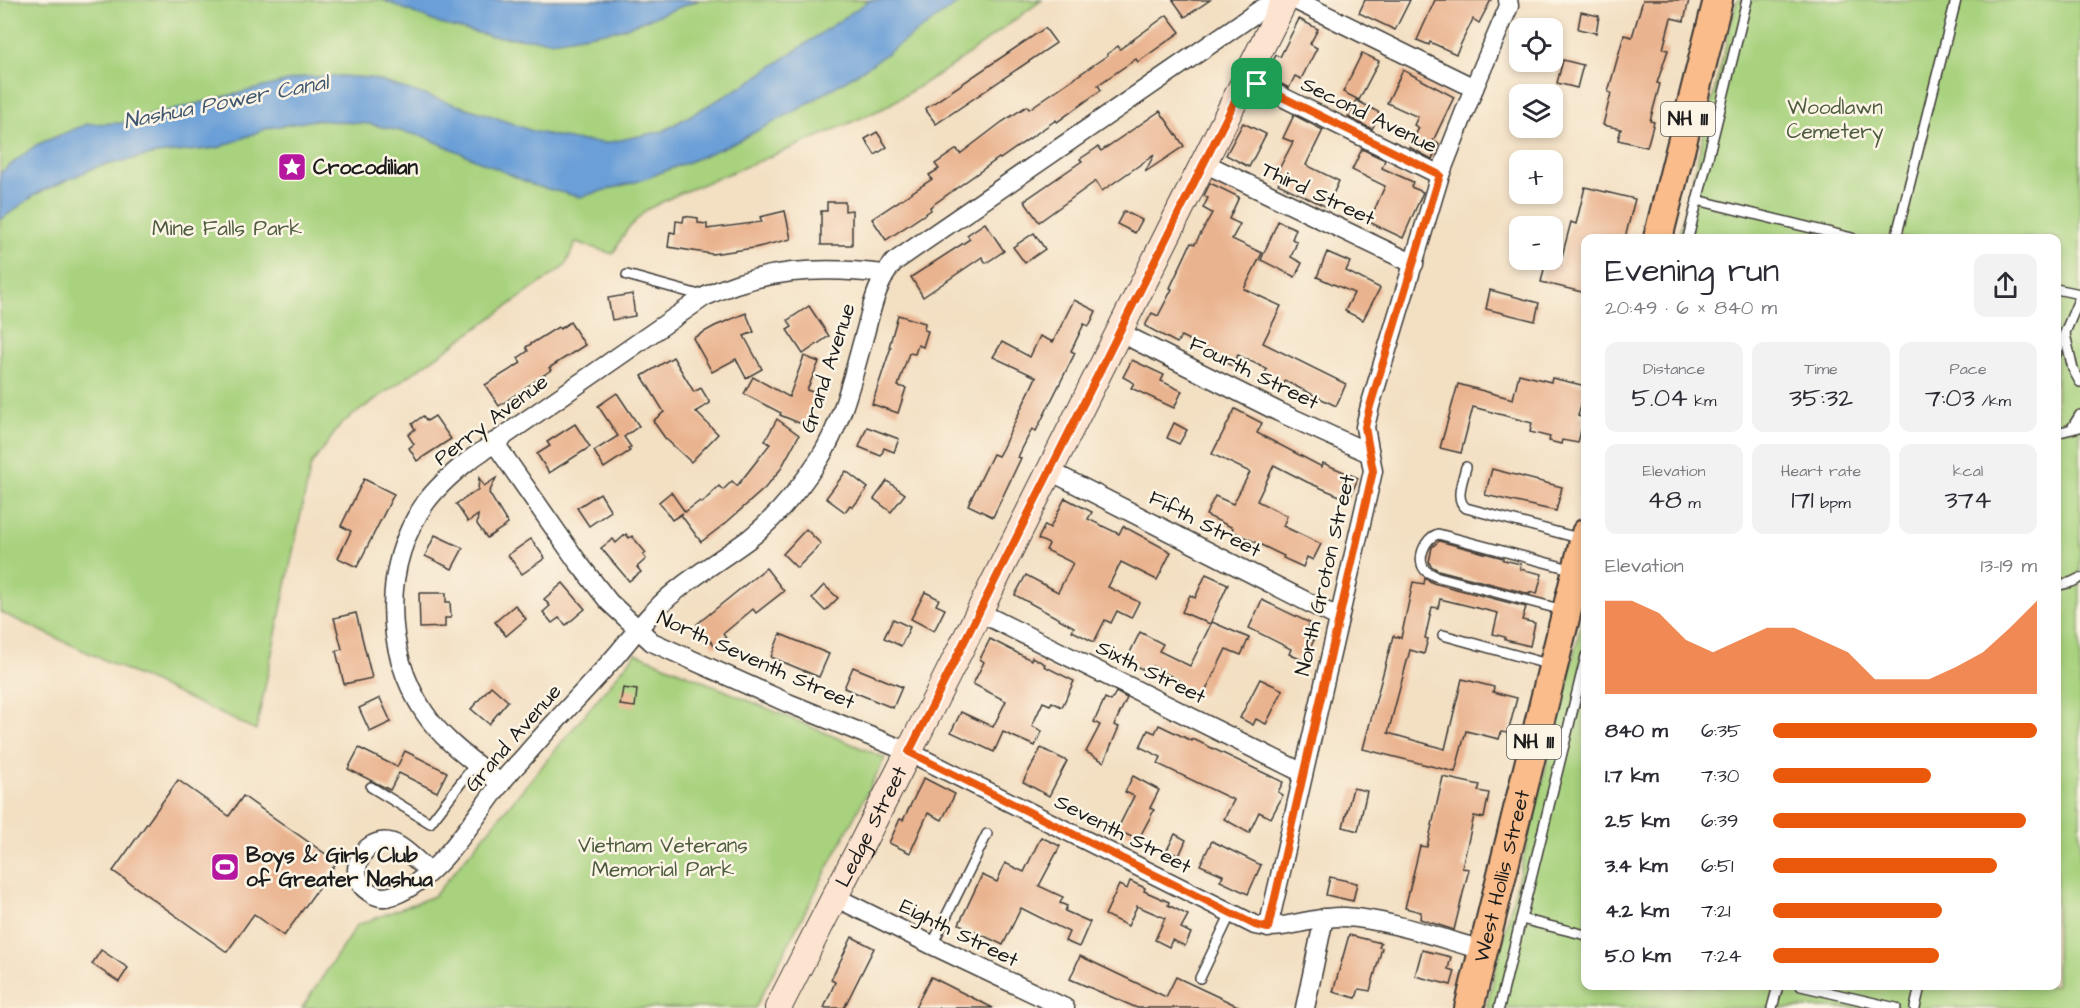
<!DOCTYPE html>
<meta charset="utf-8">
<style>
body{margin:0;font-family:"Architects Daughter",sans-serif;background:#f2f2f3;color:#2b2b33;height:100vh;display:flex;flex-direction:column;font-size:22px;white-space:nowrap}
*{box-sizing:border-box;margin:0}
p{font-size:20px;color:#7c7c81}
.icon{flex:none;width:33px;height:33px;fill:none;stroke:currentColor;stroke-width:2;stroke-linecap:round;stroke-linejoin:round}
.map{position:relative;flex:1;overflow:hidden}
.side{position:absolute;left:1581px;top:234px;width:480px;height:756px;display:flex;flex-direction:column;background:#fff;border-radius:12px;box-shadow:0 3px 9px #0003}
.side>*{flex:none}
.controls{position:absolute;left:1509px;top:18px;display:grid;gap:12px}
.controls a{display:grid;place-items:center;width:54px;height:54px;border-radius:12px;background:#fff;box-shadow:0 3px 9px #0003;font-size:30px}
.pin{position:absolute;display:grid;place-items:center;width:51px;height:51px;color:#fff;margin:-26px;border-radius:12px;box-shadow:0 3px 9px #0006}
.round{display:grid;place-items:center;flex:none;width:63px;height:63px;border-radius:12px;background:#f2f2f3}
.overview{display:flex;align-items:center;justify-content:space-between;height:102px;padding:0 24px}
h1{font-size:33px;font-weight:600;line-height:45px}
.stats{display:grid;grid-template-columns:repeat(3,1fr);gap:9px;height:102px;padding:6px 24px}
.stats div{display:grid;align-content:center;border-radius:12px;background:#f2f2f3;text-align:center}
.stats b{font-size:26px;font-weight:600}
.stats small{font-size:16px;font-weight:400}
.stats p{font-size:16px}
.chart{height:168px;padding:12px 24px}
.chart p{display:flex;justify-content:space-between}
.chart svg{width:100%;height:108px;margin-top:6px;fill:#ea580c;opacity:.7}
ul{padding:0 24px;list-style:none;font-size:20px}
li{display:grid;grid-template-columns:96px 72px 1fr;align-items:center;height:45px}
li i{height:15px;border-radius:8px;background:#ea580c}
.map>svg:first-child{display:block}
</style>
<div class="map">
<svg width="2080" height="1008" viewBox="0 0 2080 1008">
<rect width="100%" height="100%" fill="#fcf5e5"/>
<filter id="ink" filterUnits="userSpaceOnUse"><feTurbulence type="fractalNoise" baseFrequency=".0167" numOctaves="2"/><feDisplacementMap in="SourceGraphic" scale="12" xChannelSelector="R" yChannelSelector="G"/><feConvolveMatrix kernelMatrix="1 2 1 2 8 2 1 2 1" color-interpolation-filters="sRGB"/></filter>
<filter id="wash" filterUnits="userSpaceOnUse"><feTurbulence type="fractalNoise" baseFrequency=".008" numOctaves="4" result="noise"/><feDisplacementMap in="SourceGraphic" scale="24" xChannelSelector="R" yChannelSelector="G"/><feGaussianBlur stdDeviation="1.35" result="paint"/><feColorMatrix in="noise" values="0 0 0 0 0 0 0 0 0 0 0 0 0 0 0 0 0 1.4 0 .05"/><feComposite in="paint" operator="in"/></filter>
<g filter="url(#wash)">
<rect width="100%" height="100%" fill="#f3dfc2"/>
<g fill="#a8d27e" stroke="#62774d" stroke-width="1.5">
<path d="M0 0H1042L952 66 884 108 806 142 676 195 646 210 626 231 613 254 576 242 565 266 342 423 311 465 256 730 0 612Z"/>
<path d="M1737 0H2080V1008H1486L1585 609 1586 986H2056V238H1678Z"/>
<path d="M636 653 885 758 755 1008H302L357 925 434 896Z"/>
</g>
<g fill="#6b9fd7" stroke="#445e7a" stroke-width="1.5">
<path d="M383 0H699L622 29 553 41 491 36 440 24Z"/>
<path d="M870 0H962L869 66 799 109 738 141 696 159 639 181 580 197 536 186 425 137 370 124 315 120 268 128 218 148 156 154 96 167 38 193 0 220V173L36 145 87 124 121 123 303 77 341 76 371 78 492 116 532 131 574 140 606 143 663 131 746 84Z"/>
</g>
<g id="blocks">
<g fill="#eab38f">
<path d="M1173 0H1210L1185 17Z"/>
<path d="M1365 0H1410L1395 30 1359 13Z"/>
<path d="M1435 0H1491L1479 23 1473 19 1456 54 1430 42 1429 45 1417 40Z"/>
<path d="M1643 0H1689L1684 21 1671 18 1663 49 1668 50 1657 83 1660 84 1650 121 1654 122 1647 147 1618 140 1621 129 1603 125 1611 93 1608 92 1624 35 1632 37Z"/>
<path d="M1581 12 1599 16 1596 33 1578 29Z"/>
<path d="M1167 15 1180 32 1138 62 1136 59 1098 85 1101 90 1057 122 1056 120 1000 159 999 158 930 207 931 210 886 240 872 219 932 179 929 175 939 169 935 164 957 149 960 154 1002 122 1027 106 1029 109 1108 55 1107 54 1118 46 1120 49Z"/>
<path d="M1299 19 1318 29 1310 44 1317 48 1301 79 1295 76 1289 88 1266 76 1276 55 1280 57Z"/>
<path d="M1045 28 1056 43 936 124 925 109Z"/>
<path d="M1362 53 1379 61 1359 100 1343 92Z"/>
<path d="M1563 60 1583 65 1577 88 1557 83Z"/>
<path d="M1403 70 1454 97 1433 141 1439 144 1432 159 1409 147 1419 128 1414 125 1418 117 1387 103Z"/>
<path d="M1356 100 1380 113 1372 129 1348 117Z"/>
<path d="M1160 111 1184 146 1145 172 1154 155 1102 191 1096 181 1039 222 1024 201 1082 161 1080 159 1098 147 1101 151Z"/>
<path d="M1294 115 1323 130 1306 165 1339 181 1327 207 1278 184 1283 174 1278 171 1293 142 1283 138Z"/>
<path d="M1243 123 1266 134 1249 167 1226 155Z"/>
<path d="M877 132 887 147 875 155 865 139Z"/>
<path d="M1362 149 1385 160 1382 168 1413 182 1411 187 1423 192 1403 238 1369 222 1385 186 1352 170Z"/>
<path d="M1210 183 1239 197 1229 219 1240 224 1232 239 1262 253 1244 289 1281 306 1263 343 1346 384 1336 406 1285 381 1281 388 1262 379 1267 369 1238 355 1232 366 1212 356 1214 352 1181 336 1177 343 1145 326 1152 313 1158 316 1172 289 1170 288 1191 243 1195 244 1212 213 1203 208 1208 198 1204 196Z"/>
<path d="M1585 187 1635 199 1625 238H1586V293L1541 282 1546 261 1560 264 1571 222 1576 224Z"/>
<path d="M827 202H845V211L852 210V245H821V211H827Z"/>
<path d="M785 211 791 239 754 248 712 254 668 247 670 232 675 233 676 221 683 222 684 216 698 218V223L707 224V229L762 222 760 217Z"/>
<path d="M1124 211 1142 220 1135 233 1117 224Z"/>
<path d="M1278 221 1296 229 1292 239 1297 242 1291 257 1302 263 1295 277 1261 260Z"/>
<path d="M985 223 1004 251 986 263 982 257 923 297 911 277 970 239 967 235Z"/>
<path d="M1034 233 1045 249 1025 263 1013 247Z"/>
<path d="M1327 252 1350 262 1346 271 1380 288 1363 320 1345 311 1354 293 1317 277Z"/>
<path d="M1490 290 1539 303 1535 321 1486 309Z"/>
<path d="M632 294 635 316 612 320 608 298Z"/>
<path d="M1074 300 1096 311 1089 326 1084 324 1071 351 1075 353 1036 431 1032 429 1018 457 1021 458 993 517 968 505 993 454 998 456 1002 449 1036 377 993 357 1002 342 1030 357 1040 336 1053 342Z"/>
<path d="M809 306 829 336 803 354 787 330 792 327 788 320Z"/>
<path d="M746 313 754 332 744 336 762 369 746 378 736 359 712 372 693 338 715 326Z"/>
<path d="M898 315 925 323 924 330 928 331 923 347 918 345 915 354 909 353 898 386 906 388 898 413 872 404 891 347H889Z"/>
<path d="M570 322 585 345 549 368 551 370 499 406 485 385 521 363 518 358 528 351 526 347 558 327 560 329Z"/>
<path d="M804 356 819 362 807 390 818 394 804 425 780 415 781 413 744 394 753 377 789 397Z"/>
<path d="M673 357 694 392 701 388 710 403 696 412 718 434 691 462 665 438 653 421 664 412 642 376Z"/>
<path d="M1132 360 1164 375 1161 381 1182 391 1174 408 1131 388 1134 383 1123 377Z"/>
<path d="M1519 374 1551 382 1552 378 1586 386 1578 416 1584 418 1578 443 1562 440 1561 444 1549 441 1550 437 1530 432 1532 423 1473 407 1461 453 1440 448 1458 384 1513 399Z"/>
<path d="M617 393 639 426 624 437 631 447 628 449 630 451 604 468 594 451 618 436 598 406Z"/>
<path d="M1235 409 1262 423 1257 433 1322 467 1323 463 1358 478 1349 500 1307 482 1274 465 1257 501 1287 516 1283 526 1321 544 1313 560 1307 557 1303 567 1283 558 1284 556 1232 531 1233 528 1206 515 1215 496 1233 504 1250 472 1212 454Z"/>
<path d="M423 416 427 421 435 416 451 439 417 461 409 448 414 444 408 435 415 429 412 424Z"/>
<path d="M777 419 799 435 780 470 765 488 727 522 701 542 681 515 683 513 672 520 659 502 671 492 685 512 700 501 702 503 719 486 723 490 732 481 737 486 770 444 765 441Z"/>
<path d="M1174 423 1187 430 1179 444 1167 438Z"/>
<path d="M575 424 590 447 549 473 537 454 550 446 547 442Z"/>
<path d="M867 427 899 439 894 452 884 448 881 456 859 447Z"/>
<path d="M1492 469 1562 487 1556 511 1485 495Z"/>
<path d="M846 471 868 488 853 507 850 505 845 512 826 498Z"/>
<path d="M479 478 484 486 496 478 489 493 508 524 487 538 477 524 478 515 468 522 456 504 478 490Z"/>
<path d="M364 479 394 494 357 567 338 558 351 531 341 526Z"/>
<path d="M887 481 905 494 891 512 874 499Z"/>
<path d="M600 493 611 511 589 526 577 508Z"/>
<path d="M1065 498 1092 512 1088 519 1119 534 1123 526 1171 552 1157 580 1121 562 1108 587 1139 602 1131 618 1117 611 1111 623 1105 620 1094 642 1072 631 1074 627 1015 595 1026 575 1058 592 1073 563 1046 550 1049 544 1038 539 1045 525 1050 528Z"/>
<path d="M806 529 821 544 797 568 783 554Z"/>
<path d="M626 534 629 538 632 536 646 553 643 555 646 559 637 567 641 572 629 581 601 548 613 539 616 543Z"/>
<path d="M435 535 463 548 452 569 425 556Z"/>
<path d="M531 539 545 558 522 574 508 555Z"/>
<path d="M1439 541 1503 558V560L1521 564 1520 569 1542 574 1537 594 1530 592V594L1438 570 1431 566 1429 562 1432 547Z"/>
<path d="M766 568 784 591 756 613 753 609 723 634 726 638 715 647 697 624Z"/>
<path d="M1206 574 1228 584 1210 624 1182 612 1190 595 1195 598Z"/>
<path d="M1425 578 1433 583 1526 607 1522 620 1535 623 1530 646 1505 640V637L1493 634 1498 613 1440 599 1438 608 1432 607 1425 638 1428 639 1424 654 1410 650 1388 733 1445 749 1462 679 1494 687 1493 692 1517 698 1508 733 1501 732 1499 739 1466 731 1455 772 1363 749 1393 636 1401 638 1413 582 1424 584Z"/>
<path d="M563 583 585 609 566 625 559 618 552 623 543 612 550 606 544 599Z"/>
<path d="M824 585 838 598 825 611 812 598Z"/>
<path d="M925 592 939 599 936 605 945 609 934 631 911 619Z"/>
<path d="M419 593H446V602H450L451 618H445V627L420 628Z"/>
<path d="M1262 600 1310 623 1304 636 1314 640 1304 661 1289 654 1291 649 1249 628Z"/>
<path d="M515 605 526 619 506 636 495 622Z"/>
<path d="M356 613 372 678 344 684 336 651 342 649 334 618Z"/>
<path d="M893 619 910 627 901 646 884 638Z"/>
<path d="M1212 622 1249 638 1241 655 1226 649 1203 696 1181 685 1182 682 1152 666 1148 672 1126 661 1140 632 1163 644 1159 651 1190 666Z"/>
<path d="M780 634 829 654 819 677 771 657Z"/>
<path d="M990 639 1031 660 1032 657 1045 664 1044 666 1074 681 1062 707 1052 702 1050 705 1043 702 1032 726 1042 731 1035 746 1003 732 994 752 951 732 961 712 993 727 1006 701 973 684 984 662 980 659Z"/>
<path d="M853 667 902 687 893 708 844 688Z"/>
<path d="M1260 679 1283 690 1266 724 1256 719 1253 725 1240 718Z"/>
<path d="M491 686 508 701 489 724 471 709Z"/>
<path d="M623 688 637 690 635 707 620 705Z"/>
<path d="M1116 692 1127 698 1114 725 1119 727 1104 762 1086 752 1100 725 1094 722 1105 698 1111 701Z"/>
<path d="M380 698 391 722 370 732 359 708Z"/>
<path d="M1159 725 1192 741 1193 739 1283 782 1278 792 1283 795 1271 818 1259 812 1249 833 1224 819 1234 800 1158 764 1161 757 1140 747 1148 730 1155 733Z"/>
<path d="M359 748 397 767 405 751 447 772 437 792 399 773 390 790 348 769Z"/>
<path d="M1041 748 1067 761 1049 796 1023 782Z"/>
<path d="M1133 776 1159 790 1150 808 1154 810 1138 840 1117 830 1134 796 1125 792Z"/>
<path d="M1443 777 1480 785 1478 791 1489 793 1484 818 1474 816 1462 868 1469 869 1454 930 1420 919 1421 912 1405 908 1420 846 1427 847Z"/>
<path d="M924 778 955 794 942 820 928 813 910 853 889 843 900 819 903 820Z"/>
<path d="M178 780 229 816 243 796 337 862 284 936 254 914 227 952 113 871Z"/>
<path d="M1353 788 1367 791 1358 831 1343 827Z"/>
<path d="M1175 834 1186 840 1179 856 1167 850Z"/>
<path d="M1041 837 1060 846 1039 886 1063 897 1060 903 1067 906 1065 911 1090 922 1079 947 1065 941 1069 932 1021 908 1003 945 959 924 982 875 997 882 1005 863 1024 872Z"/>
<path d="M1212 841 1261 865 1248 894 1220 881 1223 875 1200 865Z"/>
<path d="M1330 877 1357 883 1353 901 1326 895Z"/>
<path d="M1130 881 1145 888 1144 891 1169 902 1168 905 1188 915 1181 928 1191 933 1185 946 1172 940 1169 947 1155 940 1165 918 1137 906 1128 926 1105 915 1119 885 1127 889Z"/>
<path d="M1349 935 1381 943 1379 947 1382 948 1370 991 1359 989 1356 998 1333 992Z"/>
<path d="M852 937 874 948 844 1008H824L835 982 831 980Z"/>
<path d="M101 950 128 968 119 982 92 964Z"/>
<path d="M1422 950 1451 957 1448 969 1455 971 1451 985 1415 976Z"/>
<path d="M1080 956 1166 997 1176 977 1242 1008H1137L1070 979Z"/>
<path d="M931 977 993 1008H915Z"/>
</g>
</g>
</g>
<g filter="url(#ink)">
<use href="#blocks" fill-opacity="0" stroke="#3c3935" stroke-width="1.5"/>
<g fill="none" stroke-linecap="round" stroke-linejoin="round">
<g stroke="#3c3935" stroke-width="12">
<g id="lane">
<path d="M1697 200 1852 238"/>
<path d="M1688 238 1747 0"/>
<path d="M1896 238 1956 0"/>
<path d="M627 275 703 296"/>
<path d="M2056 289 2080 294"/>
<path d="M2065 334 2073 369 2080 382"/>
<path d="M2056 354 2080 297"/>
<path d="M2072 428 2080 415"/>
<path d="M2056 433 2080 427"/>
<path d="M1466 467C1463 480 1454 499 1466 508L1582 539"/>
<path d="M2056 586 2072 582 2080 578"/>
<path d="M1563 610 1435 576C1432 574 1429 573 1426 571 1415 560 1425 538 1438 534L1574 570"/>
<path d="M1443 635 1551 665"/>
<path d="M371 787 430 823 476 763"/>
<path d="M1521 919 1586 935"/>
<path d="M932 945 987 834"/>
<path d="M1200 978 1231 913"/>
<path d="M1801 986 1896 1008"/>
<path d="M1499 1008 1586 656"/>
<path d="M1772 1008 1778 986"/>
<path d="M1915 1008 1920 986"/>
</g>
</g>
<g stroke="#3c3935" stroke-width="21">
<g id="street">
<path d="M1295 0 1474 88"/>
<path d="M1246 79 1440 175"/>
<path d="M1204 163 1414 264"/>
<path d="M1119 332 1279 412 1369 453"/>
<path d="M494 442 577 561 609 602 652 642 788 703 909 752 1255 925C1286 932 1314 915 1345 917 1387 919 1442 939 1483 950"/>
<path d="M1050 471 1339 618"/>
<path d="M979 612 1303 773"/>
<path d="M501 784C474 762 443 741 424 712 383 649 382 564 426 502 438 486 453 473 468 461L704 297C761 269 822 266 884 274"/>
<path d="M429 872C420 863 410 853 399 846 368 827 339 875 371 893 378 898 386 898 394 895 438 878 471 823 498 787 506 776 515 767 524 757 553 723 584 692 613 659 627 643 640 625 655 610 682 582 718 562 749 539 777 517 801 487 820 458 843 421 853 375 865 333 872 307 877 282 894 262L1260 10 1279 0"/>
<path d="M835 897 932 945 1065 1008"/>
<path d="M1268 928 1373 471 1365 427 1370 406 1440 175 1474 88 1509 6 1508 0"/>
<path d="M1305 1008 1324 918"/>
</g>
</g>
<g stroke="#3c3935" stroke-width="28">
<g id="secondary">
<path id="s1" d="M778 1008 918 734 1285 0"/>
</g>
</g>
<g stroke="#3c3935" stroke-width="32">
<g id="primary">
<path d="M1658 238 1718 0"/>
<path id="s2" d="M1469 1008 1586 533"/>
</g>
</g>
<use href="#lane" stroke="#fff" stroke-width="9"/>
<use href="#street" stroke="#fff" stroke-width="18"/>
<use href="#secondary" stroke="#fde4d0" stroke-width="26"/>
<use href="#primary" stroke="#f9bc8a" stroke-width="28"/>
</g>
</g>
<g fill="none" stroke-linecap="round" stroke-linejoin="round" filter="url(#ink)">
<g stroke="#fff" stroke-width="12">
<path id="route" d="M1246 79 1440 175 1370 406 1365 427 1373 471 1268 928 1255 925 909 752Z"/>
</g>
<use href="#route" stroke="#ea580c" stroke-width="8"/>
</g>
<defs>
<g id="sight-square" transform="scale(1.5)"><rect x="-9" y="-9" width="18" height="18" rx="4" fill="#b5179e" stroke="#fcf5e5"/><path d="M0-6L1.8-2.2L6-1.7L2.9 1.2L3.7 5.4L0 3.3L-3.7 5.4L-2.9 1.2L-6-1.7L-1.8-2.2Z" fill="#fff"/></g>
<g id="stadium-square" transform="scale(1.5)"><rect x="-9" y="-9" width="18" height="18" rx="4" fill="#b5179e" stroke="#fcf5e5"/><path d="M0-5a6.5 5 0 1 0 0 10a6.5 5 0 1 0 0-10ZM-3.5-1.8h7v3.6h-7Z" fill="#fff"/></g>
</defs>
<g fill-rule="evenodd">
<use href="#sight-square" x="292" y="167"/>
<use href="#stadium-square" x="225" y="867"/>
</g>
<g text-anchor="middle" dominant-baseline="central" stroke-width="5" stroke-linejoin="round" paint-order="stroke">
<g fill="#fcf5e5" stroke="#5f5d58" stroke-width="1.5">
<rect x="1661" y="102" width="54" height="34" rx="4.5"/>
<rect x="1507" y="725" width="54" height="34" rx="4.5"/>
</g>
<g font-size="20" font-weight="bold" fill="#1c1c1c">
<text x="1688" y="119">NH 111</text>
<text x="1534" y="742">NH 111</text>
</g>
<g font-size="21" fill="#4d5c3e" stroke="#fcf5e5">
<text x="1835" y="107">Woodlawn<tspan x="1835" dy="24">Cemetery</tspan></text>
<text x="227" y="228">Mine Falls Park</text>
<text x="663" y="845">Vietnam Veterans<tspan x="663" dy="24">Memorial Park</tspan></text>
</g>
<g font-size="21" fill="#1c1c1c" stroke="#fcf5e5">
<text transform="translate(1369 115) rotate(26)">Second Avenue</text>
<text transform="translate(1318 194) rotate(25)">Third Street</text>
<text transform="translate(828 368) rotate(-72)">Grand Avenue</text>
<text transform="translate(1254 373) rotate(26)">Fourth Street</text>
<text transform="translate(491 420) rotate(-37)">Perry Avenue</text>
<text transform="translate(1205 524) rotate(27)">Fifth Street</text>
<text transform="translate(1325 575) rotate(-77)">North Groton Street</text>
<text transform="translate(756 660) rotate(24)">North Seventh Street</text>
<text transform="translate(1151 672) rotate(26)">Sixth Street</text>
<text transform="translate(513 738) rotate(-49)">Grand Avenue</text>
<text stroke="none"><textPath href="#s1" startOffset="204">Ledge Street</textPath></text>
<text transform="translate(1123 834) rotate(27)">Seventh Street</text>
<text stroke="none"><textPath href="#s2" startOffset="136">West Hollis Street</textPath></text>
<text transform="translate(959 933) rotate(26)">Eighth Street</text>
</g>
<g font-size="21" font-weight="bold" fill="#1c1c1c" stroke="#fcf5e5" text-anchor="start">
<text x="313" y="167">Crocodilian</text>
<text x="246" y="855">Boys &amp; Girls Club<tspan x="246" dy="24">of Greater Nashua</tspan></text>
</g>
<g font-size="22" font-style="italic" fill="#405770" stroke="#fcf5e5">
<text transform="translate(226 102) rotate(-11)">Nashua Power Canal</text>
</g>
</g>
</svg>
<div class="controls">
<a><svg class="icon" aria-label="locate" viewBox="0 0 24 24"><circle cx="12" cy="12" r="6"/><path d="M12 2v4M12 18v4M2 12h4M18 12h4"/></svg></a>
<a><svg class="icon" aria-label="layers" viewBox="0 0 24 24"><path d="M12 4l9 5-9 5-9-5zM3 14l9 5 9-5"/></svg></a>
<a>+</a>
<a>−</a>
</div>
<div class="pin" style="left:1257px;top:84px;background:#1e9e55"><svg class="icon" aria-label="arrive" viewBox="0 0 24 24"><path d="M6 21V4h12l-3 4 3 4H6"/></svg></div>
<section class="side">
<div class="overview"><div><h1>Evening run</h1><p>20:49 · 6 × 840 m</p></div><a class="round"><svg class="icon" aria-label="share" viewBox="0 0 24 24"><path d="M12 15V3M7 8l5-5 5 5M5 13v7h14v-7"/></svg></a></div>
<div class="stats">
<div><p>Distance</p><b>5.04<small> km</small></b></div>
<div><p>Time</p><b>35:32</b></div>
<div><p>Pace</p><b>7:03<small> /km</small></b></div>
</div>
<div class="stats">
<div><p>Elevation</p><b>48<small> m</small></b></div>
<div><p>Heart rate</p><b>171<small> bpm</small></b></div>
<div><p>kcal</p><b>374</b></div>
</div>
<div class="chart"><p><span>Elevation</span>13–19 m</p>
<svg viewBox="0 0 160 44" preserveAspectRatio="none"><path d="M0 44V6L10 6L20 11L30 22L40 27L50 22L60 17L70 17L80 22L90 27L100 38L110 38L120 38L130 33L140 27L150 17L160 6V44z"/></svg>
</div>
<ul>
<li><b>840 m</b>6:35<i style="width:100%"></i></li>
<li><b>1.7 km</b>7:30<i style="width:60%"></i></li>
<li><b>2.5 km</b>6:39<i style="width:96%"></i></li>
<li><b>3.4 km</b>6:51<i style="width:85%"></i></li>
<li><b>4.2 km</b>7:21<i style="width:64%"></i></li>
<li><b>5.0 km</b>7:24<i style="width:63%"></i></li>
</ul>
</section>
</div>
